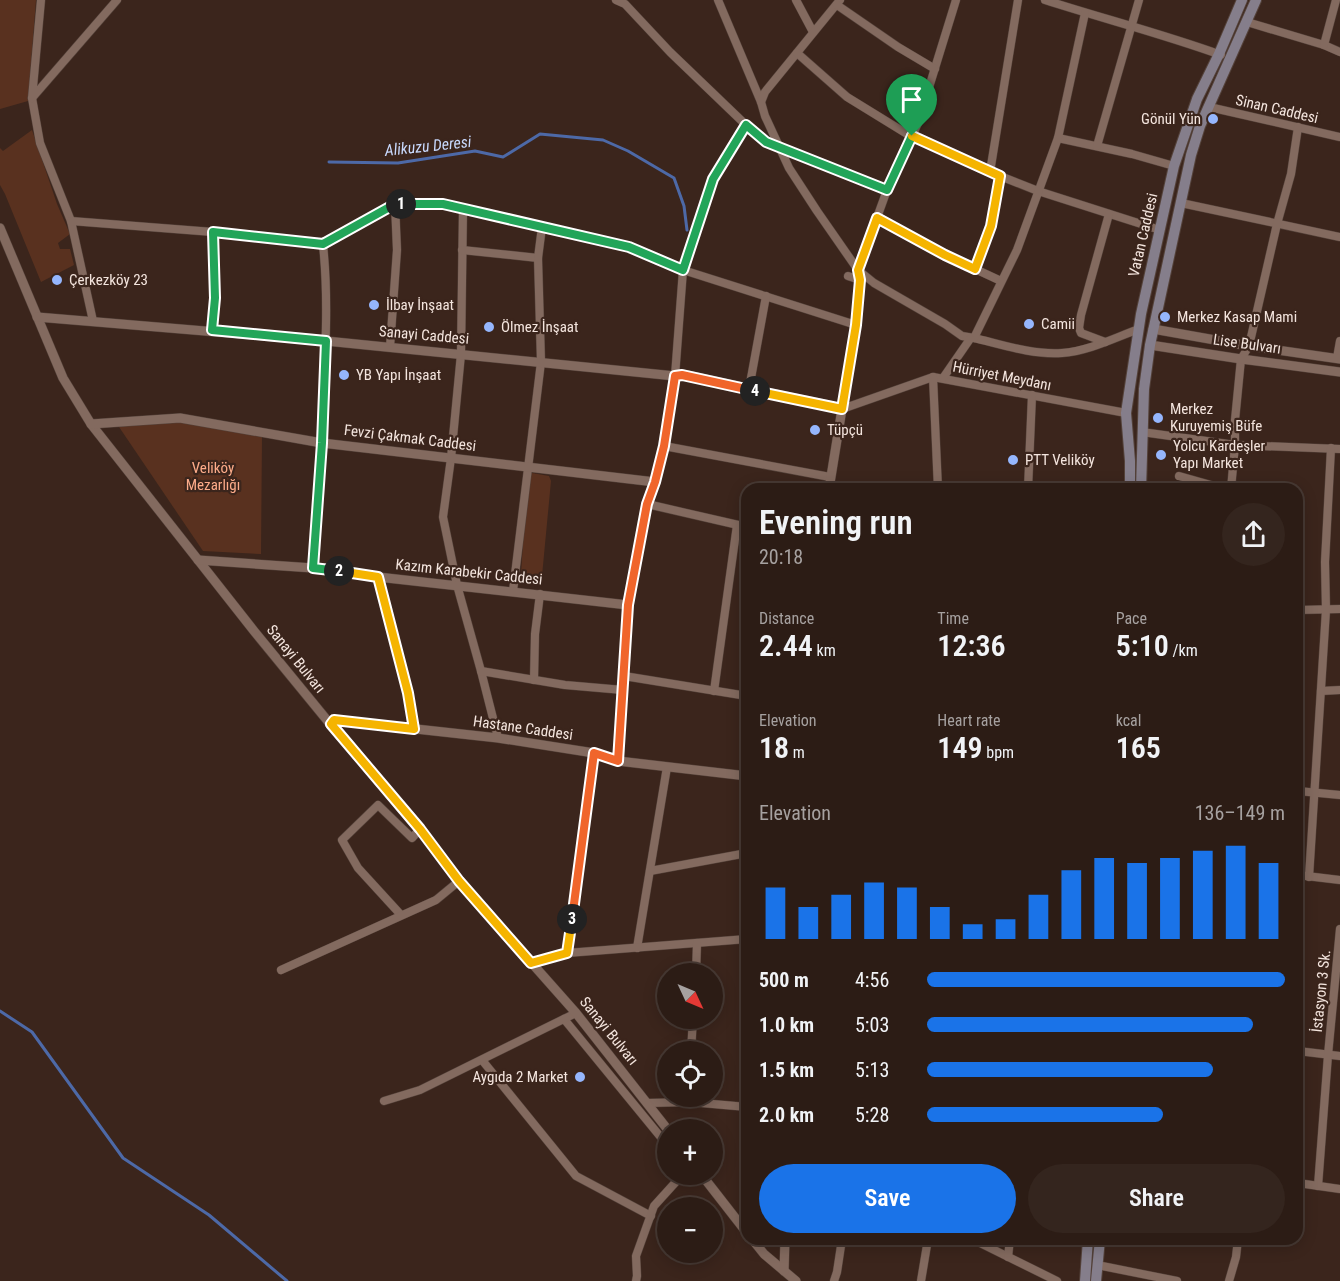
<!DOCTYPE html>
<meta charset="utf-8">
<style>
body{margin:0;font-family:"Roboto Condensed",sans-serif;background:#34251e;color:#f1f3f6;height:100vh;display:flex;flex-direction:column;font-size:22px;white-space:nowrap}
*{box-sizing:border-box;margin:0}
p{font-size:20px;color:#a6a1a0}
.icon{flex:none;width:33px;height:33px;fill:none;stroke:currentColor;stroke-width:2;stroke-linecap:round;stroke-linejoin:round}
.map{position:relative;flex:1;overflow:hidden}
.details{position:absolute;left:741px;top:483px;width:562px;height:762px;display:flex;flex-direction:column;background:#2c1c15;border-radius:18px;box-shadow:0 3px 15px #0003,0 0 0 2px #483a34}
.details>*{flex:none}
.needle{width:39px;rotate:134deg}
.buttons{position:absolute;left:657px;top:963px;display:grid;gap:12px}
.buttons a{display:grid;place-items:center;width:66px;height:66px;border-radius:50%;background:#2c1c15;box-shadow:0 3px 15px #0003,0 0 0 2px #483a34;font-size:30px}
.pin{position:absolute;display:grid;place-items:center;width:51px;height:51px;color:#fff;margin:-62px -26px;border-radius:50% 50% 50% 0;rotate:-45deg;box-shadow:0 0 6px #0007}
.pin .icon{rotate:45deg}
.km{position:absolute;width:30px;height:30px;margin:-15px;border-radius:50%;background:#222;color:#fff;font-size:16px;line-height:30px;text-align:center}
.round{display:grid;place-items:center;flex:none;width:63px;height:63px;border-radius:32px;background:#34251e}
.overview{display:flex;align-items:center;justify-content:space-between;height:102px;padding:0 18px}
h1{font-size:33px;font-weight:600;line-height:45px}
.metrics{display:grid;grid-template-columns:repeat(3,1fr);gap:9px;height:102px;padding:6px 18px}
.metrics div{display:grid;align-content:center}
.metrics b{font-size:30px;font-weight:600}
.metrics small{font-size:16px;font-weight:400}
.metrics p{font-size:16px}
.chart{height:168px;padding:12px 18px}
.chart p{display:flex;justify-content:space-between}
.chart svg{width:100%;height:108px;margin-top:6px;stroke:#1a73e8;stroke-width:6}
.primary-button{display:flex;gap:12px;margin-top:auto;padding:12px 18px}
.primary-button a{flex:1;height:69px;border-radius:36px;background:#1a73e8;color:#fff;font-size:24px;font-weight:600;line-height:69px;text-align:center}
.primary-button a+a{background:#34251e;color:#f1f3f6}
ul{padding:0 18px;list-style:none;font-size:20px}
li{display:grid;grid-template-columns:96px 72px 1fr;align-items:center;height:45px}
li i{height:15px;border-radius:8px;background:#1a73e8}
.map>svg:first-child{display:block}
</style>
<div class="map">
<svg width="1340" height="1281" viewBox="0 0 1340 1281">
<rect width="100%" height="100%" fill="#3b251c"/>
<g fill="#59311f">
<path d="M0 0H36L28 101 0 109Z"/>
<path d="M32 130 57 204 70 234 58 243 60 249H70L74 265 41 282 5 194 0 185V148L3 151Z"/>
<path d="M115 421 178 422 262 435 261 554 203 551Z"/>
<path d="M532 473 549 476 551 481 542 576 538 579 525 578 521 574 527 477Z"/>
</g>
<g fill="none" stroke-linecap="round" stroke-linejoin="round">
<g stroke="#4d69a7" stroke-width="3">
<path d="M329 162 398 163 475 151 503 157 540 134 603 140 628 151 674 178 684 206 687 230"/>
<path d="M0 1011 32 1032 123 1158 209 1215 287 1281"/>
</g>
<g stroke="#54423a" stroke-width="9">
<g id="minor">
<path d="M41 0 32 98 40 143 71 221 93 321"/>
<path d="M616 0 625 4 670 52 746 125 766 142 887 190"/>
<path d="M718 0 761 102"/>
<path d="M796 0 813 32"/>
<path d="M840 0 765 92 761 102 765 116 789 168 817 211 858 270 874 283 945 324 962 336 974 338C1003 345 1033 355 1062 353 1089 351 1114 338 1139 329"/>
<path d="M956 0 918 123 887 190 858 270 860 280 856 325 842 409 933 377 1126 413"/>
<path d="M1045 0C1104 19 1163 34 1221 55"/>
<path d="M837 5 898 47 935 69"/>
<path d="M1247 22 1324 45 1340 52"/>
<path d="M1324 45 1336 0"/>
<path d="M797 53 847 97 912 137 990 172 1038 191 1160 230"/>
<path d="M32 98 117 0"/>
<path d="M1209 107 1340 137"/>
<path d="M1058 138 1132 154 1174 166"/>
<path d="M1097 146 1139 0"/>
<path d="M990 172 1018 0"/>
<path d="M1181 203 1340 237"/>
<path d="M463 209 461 354 451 458 443 517 457 585 481 671 498 738"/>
<path d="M877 218 945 255 1001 281"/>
<path d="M71 221 213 232 323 245 395 204H443L629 247 683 270 856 325"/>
<path d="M462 250 538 258"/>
<path d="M975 269 991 226 1000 176"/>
<path d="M848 276 860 280"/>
<path d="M212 330 215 298 213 232"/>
<path d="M974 338 1017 250 1058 138 1085 13"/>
<path d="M1105 342 1081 333 1079 328 1081 315 1109 214"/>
<path d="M390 347 397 250 395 204"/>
<path d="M1337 358 1340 341"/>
<path d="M933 377 938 489"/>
<path d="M943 378 970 339"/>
<path d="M749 389 766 296"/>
<path d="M1142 432 1235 445 1340 449"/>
<path d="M664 446 830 477"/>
<path d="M1179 476 1225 489"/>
<path d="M1028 489 1032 395"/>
<path d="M1231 489 1235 445V420L1241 359 1249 346 1277 224 1291 174 1298 127"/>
<path d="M647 504 747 527"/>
<path d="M313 568C317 506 322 445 324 383 326 337 328 291 323 245"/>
<path d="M378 577 408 693 414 729"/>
<path d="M513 591 541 362 538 258 542 227"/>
<path d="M1298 610 1340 609"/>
<path d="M481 671 565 685 623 690"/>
<path d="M624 676 747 696"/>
<path d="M534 680 535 634 540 594"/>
<path d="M714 691 737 525"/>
<path d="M1321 691 1340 690"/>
<path d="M618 761 628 605 647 504 655 482 664 446 675 376 683 270 713 179 746 125"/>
<path d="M1298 791 1340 795"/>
<path d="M650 871 747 853"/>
<path d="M1298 875 1340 880"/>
<path d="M1309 877 1326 610 1325 562 1331 448"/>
<path d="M401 915 358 868 342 840 378 805 412 838 420 829"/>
<path d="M637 948 667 767"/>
<path d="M567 953 594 753"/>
<path d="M531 963 567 953 747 939"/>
<path d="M281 970 436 900 459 881"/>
<path d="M696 974 697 943"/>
<path d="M564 1019 668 1146"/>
<path d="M1298 1051 1340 1056"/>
<path d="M691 1052 693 1018"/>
<path d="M482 1060 576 1176 651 1216"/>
<path d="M384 1101 420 1090 576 1013"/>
<path d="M647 1103 690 1102 747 1107"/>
<path d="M1298 1183 1340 1189"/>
<path d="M1318 1186 1328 1055 1340 929"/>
<path d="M972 1239 1057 1281"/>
<path d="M1008 1257 1010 1239"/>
<path d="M1097 1265 1177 1281"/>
<path d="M636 1281 637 1276 636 1256 654 1206 683 1174"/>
<path d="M834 1281 837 1272 842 1239"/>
<path d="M921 1281 928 1239"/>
<path d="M1229 1281 1236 1257 1238 1239"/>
</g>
</g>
<g stroke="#54423a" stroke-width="10">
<g id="tertiary">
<path d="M0 228 63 378 91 424 254 631 331 725 420 829 459 881 576 1013 668 1130"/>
<path d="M37 317 326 341 675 376 682 374 832 406 842 409 829 489"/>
<path d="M1153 329 1249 346 1340 359"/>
<path d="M1150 345 1241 359 1340 372"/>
<path d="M91 424 180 418 322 443 655 482"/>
<path d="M198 560 313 568 378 577 628 605"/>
<path d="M331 725 334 720 498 738 594 753 618 761 747 776"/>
<path d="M701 1174 747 1233"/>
<path d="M752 1239 764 1254 796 1281"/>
<path d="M784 1271 785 1239"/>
</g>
</g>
<g stroke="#54423a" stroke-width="12">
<g id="secondary">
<path d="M1130 489V461L1126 413 1141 314 1174 166 1197 99 1219 54 1242 0"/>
<path d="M1141 489 1144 389 1150 345 1191 155 1200 126 1256 0"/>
<path d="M1085 1281 1088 1239"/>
<path d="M1096 1281 1100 1239"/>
</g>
</g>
<use href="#minor" stroke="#836a5f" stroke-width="8"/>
<use href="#tertiary" stroke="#836a5f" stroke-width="9"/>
<use href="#secondary" stroke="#857e8b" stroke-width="10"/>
</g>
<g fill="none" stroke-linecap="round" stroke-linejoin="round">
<g stroke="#fff" stroke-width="12">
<path id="split-1" d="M401 204H443L629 247 683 270 713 179 746 125 766 142 887 190 912 136"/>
</g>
<g stroke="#fff" stroke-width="12">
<path id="split-2" d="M339 571 313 568 322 443 326 341 212 330 215 298 213 232 323 244 395 204H401"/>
</g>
<g stroke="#fff" stroke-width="12">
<path id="split-3" d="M339 571 378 577 408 693 414 729 334 720 331 724 420 829 459 881 531 963 567 953 572 919"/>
</g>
<g stroke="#fff" stroke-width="12">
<path id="split-4" d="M572 919 594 753 618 761 628 605 647 504 655 482 664 446 675 376 682 375 755 391"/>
</g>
<g stroke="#fff" stroke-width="12">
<path id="split-5" d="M755 391 842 409 856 325 860 280 858 270 877 218 945 255 975 269 991 226 1000 176 912 136"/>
</g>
<use href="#split-1" stroke="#22a559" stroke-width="8"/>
<use href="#split-2" stroke="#22a559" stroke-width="8"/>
<use href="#split-3" stroke="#f5b400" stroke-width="8"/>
<use href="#split-4" stroke="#f0652b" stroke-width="8"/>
<use href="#split-5" stroke="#f5b400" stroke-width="8"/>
</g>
<g fill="#95b6fd" stroke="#3b251c" stroke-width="2">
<circle cx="1213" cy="119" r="6"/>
<circle cx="57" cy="280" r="6"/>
<circle cx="374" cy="305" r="6"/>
<circle cx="1165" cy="317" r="6"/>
<circle cx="1029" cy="324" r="6"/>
<circle cx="489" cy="327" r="6"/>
<circle cx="344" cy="375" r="6"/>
<circle cx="1158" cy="418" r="6"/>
<circle cx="815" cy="430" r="6"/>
<circle cx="1161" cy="455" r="6"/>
<circle cx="1013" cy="460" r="6"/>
<circle cx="580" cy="1077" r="6"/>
</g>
<g text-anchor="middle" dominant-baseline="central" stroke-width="4.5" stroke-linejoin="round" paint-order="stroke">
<g font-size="15" fill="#f4e5de" stroke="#3b251c">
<text transform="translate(1277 109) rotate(13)">Sinan Caddesi</text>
<text transform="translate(1143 235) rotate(-77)">Vatan Caddesi</text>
<text transform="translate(424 335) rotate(5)">Sanayi Caddesi</text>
<text transform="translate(1247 344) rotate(8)">Lise Bulvarı</text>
<text transform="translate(1002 376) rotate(11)">Hürriyet Meydanı</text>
<text transform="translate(410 438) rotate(7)">Fevzi Çakmak Caddesi</text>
<text transform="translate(469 572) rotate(6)">Kazım Karabekir Caddesi</text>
<text transform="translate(296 659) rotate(51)">Sanayi Bulvarı</text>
<text transform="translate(523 728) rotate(8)">Hastane Caddesi</text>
<text transform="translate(1321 991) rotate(-84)">İstasyon 3 Sk.</text>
<text transform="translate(609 1031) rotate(51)">Sanayi Bulvarı</text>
</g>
<g font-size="15" fill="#f4e5de" stroke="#3b251c" text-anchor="start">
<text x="1201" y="119" text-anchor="end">Gönül Yün</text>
<text x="69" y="280">Çerkezköy 23</text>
<text x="386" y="305">İlbay İnşaat</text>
<text x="1177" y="317">Merkez Kasap Mami</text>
<text x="1041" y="324">Camii</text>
<text x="501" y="327">Ölmez İnşaat</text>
<text x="356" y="375">YB Yapı İnşaat</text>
<text x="1170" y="409">Merkez<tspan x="1170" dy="17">Kuruyemiş Büfe</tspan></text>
<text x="827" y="430">Tüpçü</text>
<text x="1173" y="446">Yolcu Kardeşler<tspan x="1173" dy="17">Yapı Market</tspan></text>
<text x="1025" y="460">PTT Veliköy</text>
<text x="568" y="1077" text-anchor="end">Aygıda 2 Market</text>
</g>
<g font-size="15" fill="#fdac8a" stroke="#3b251c">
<text x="213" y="468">Veliköy<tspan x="213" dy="17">Mezarlığı</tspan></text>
</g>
<g font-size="16" font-style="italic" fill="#c8d9fd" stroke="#3b251c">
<text transform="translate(428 146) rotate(-6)">Alikuzu Deresi</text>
</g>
</g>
</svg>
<div class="buttons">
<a><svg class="needle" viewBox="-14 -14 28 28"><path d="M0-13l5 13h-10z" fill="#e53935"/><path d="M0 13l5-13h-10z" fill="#a6a1a0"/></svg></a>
<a><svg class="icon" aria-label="locate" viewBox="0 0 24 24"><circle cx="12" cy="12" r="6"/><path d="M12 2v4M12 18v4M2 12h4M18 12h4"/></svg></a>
<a>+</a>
<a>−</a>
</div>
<div class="pin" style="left:912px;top:136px;background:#1e9e55"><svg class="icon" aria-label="arrive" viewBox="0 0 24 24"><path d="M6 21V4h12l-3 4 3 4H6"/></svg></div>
<b class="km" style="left:401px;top:204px">1</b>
<b class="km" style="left:339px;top:571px">2</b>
<b class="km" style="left:572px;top:919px">3</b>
<b class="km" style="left:755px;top:391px">4</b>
<section class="details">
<div class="overview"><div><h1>Evening run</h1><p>20:18</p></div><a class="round"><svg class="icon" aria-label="share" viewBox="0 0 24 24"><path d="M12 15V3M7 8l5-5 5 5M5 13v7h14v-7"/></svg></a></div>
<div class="metrics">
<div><p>Distance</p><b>2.44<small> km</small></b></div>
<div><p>Time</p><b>12:36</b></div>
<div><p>Pace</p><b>5:10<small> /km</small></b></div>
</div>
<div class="metrics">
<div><p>Elevation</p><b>18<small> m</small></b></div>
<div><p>Heart rate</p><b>149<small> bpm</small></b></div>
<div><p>kcal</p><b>165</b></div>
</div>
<div class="chart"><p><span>Elevation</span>136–149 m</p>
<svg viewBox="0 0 160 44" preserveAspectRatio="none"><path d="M5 44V23M15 44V31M25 44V26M35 44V21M45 44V23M55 44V31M65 44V38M75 44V36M85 44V26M95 44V16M105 44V11M115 44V13M125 44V11M135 44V8M145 44V6M155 44V13"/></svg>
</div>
<ul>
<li><b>500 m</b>4:56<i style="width:100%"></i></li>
<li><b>1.0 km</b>5:03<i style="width:91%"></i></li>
<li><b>1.5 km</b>5:13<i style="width:80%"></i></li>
<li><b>2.0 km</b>5:28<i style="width:66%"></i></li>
</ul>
<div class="primary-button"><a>Save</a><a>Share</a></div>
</section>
</div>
